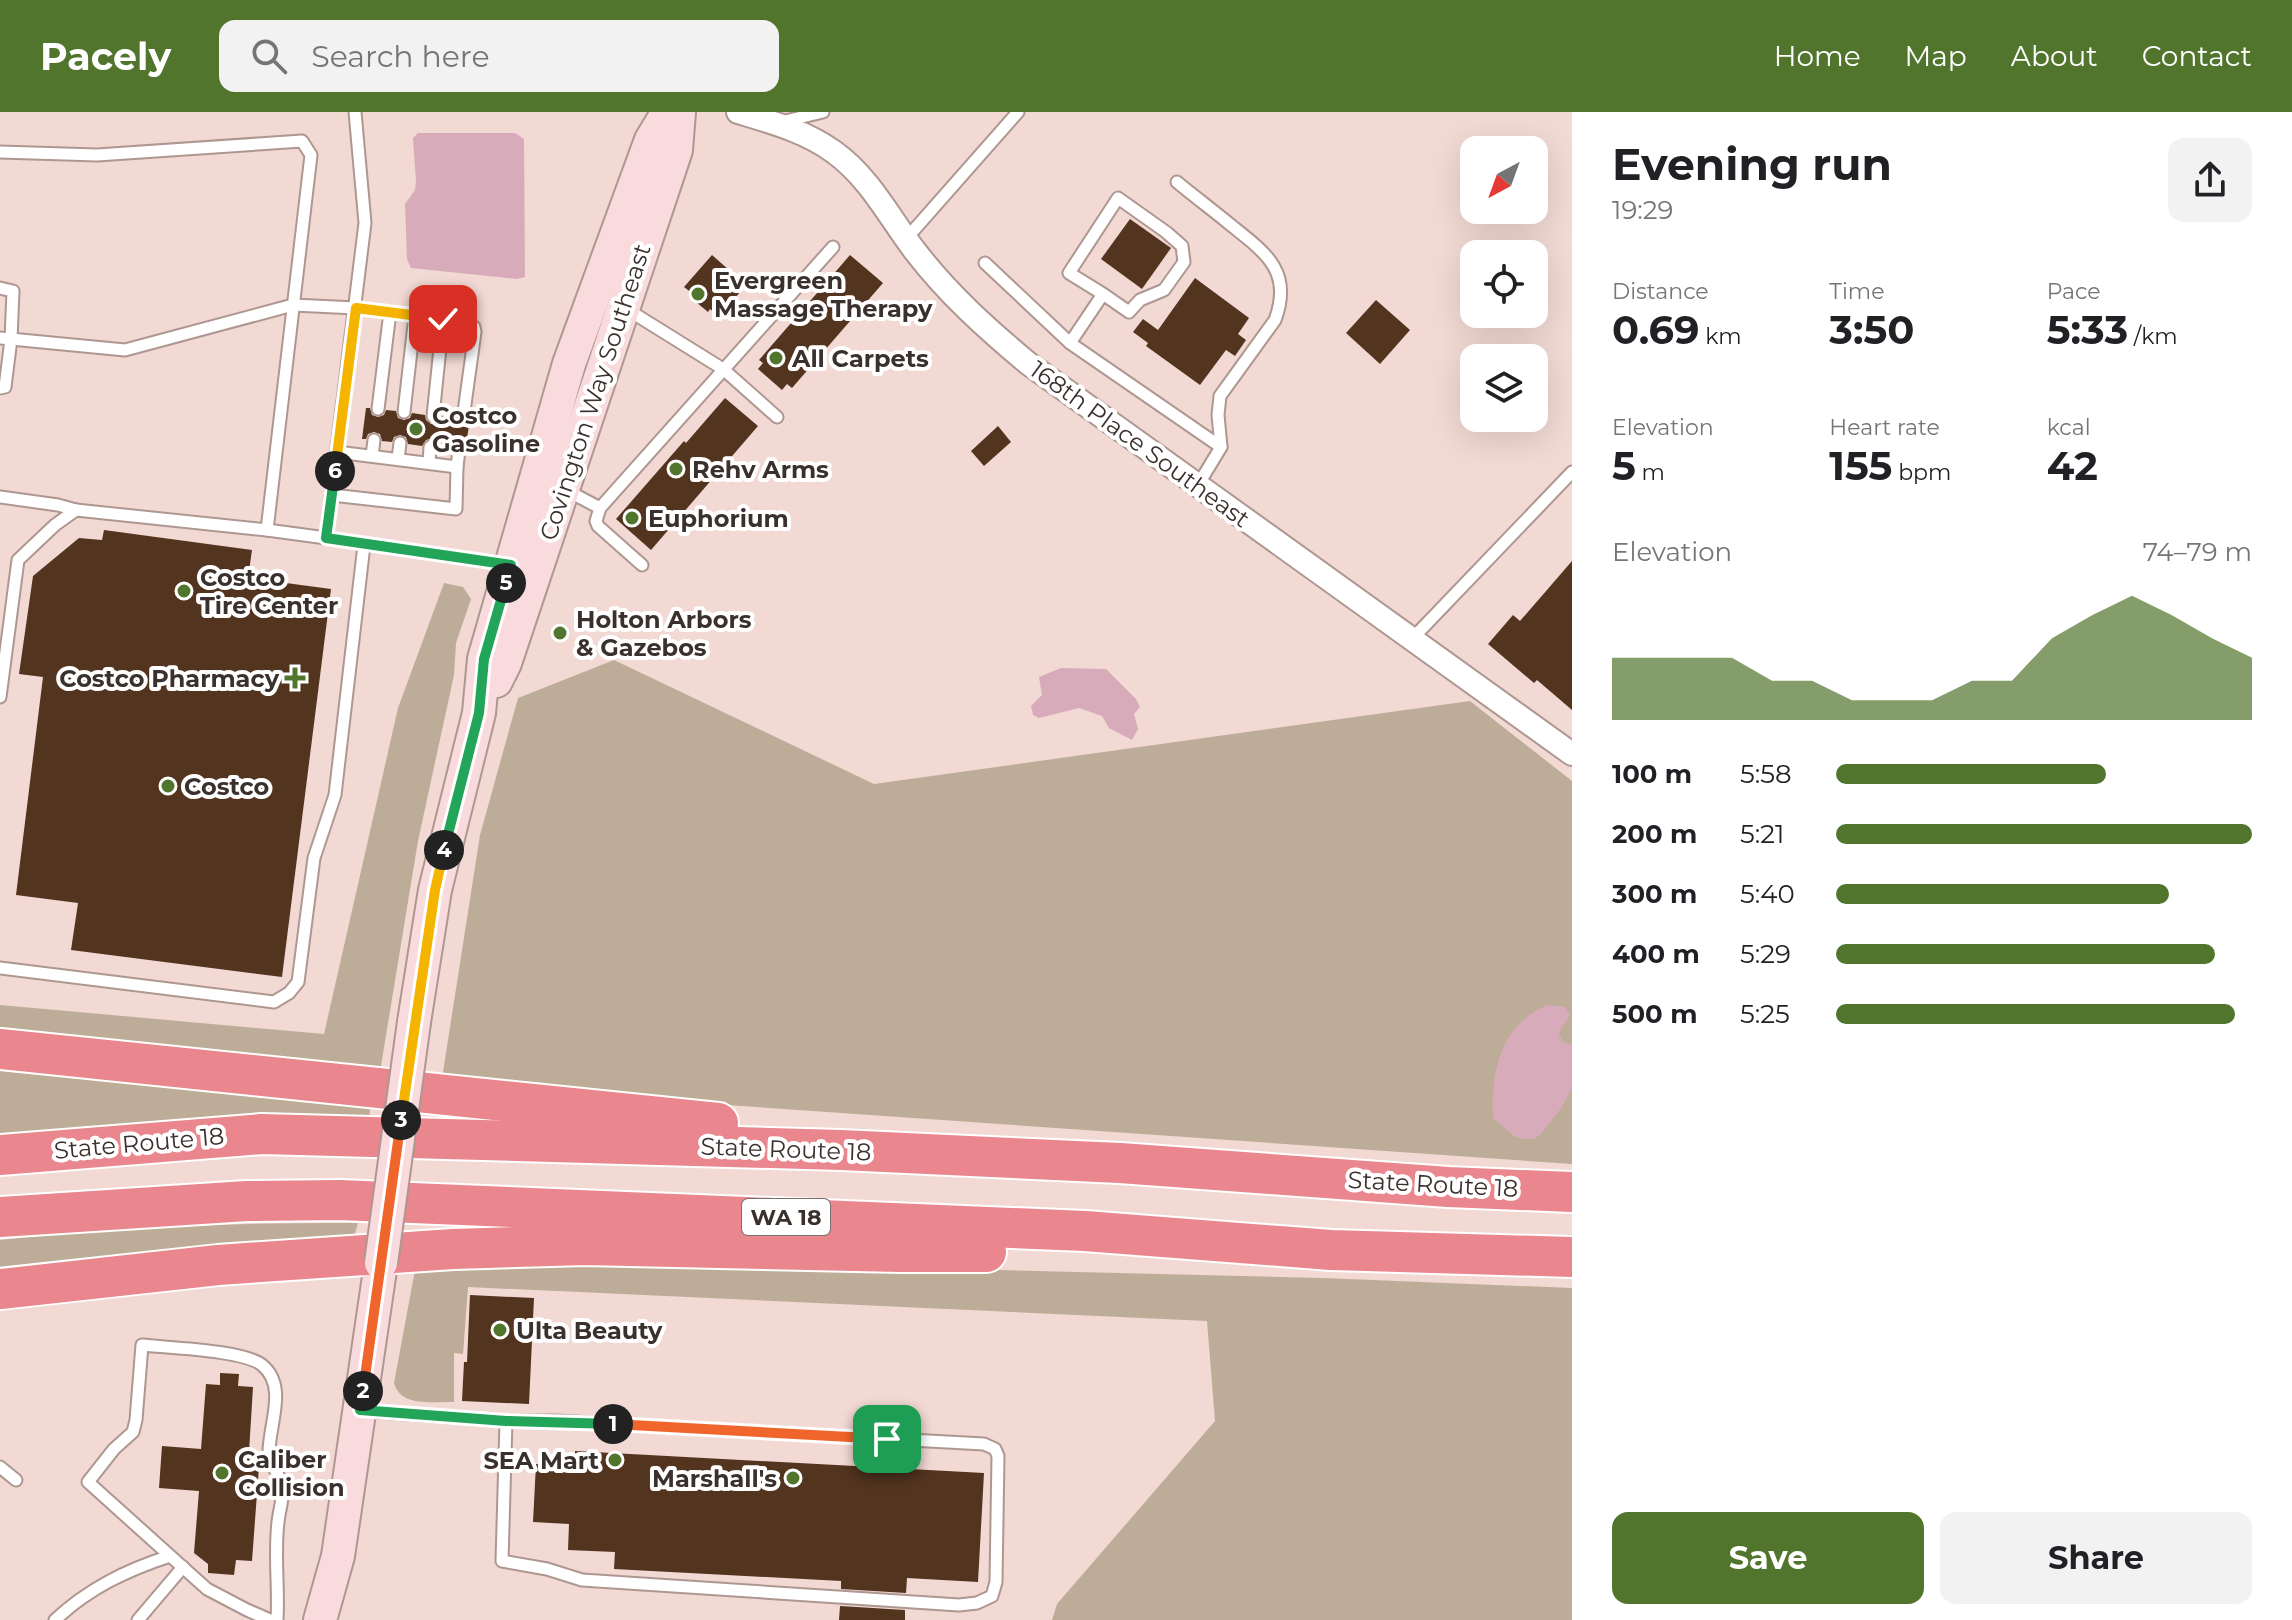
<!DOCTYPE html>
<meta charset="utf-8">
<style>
body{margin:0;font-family:Montserrat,sans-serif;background:#f2f2f2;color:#202124;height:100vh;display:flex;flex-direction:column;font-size:30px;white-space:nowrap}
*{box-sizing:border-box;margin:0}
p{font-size:26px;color:#757577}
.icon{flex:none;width:44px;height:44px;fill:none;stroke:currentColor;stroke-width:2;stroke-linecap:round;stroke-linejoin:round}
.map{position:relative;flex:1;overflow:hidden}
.panel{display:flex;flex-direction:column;background:#fff;width:720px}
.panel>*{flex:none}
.needle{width:52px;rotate:221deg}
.buttons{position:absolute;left:1460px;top:24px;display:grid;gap:16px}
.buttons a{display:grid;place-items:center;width:88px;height:88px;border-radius:16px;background:#fff;box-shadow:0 8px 32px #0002;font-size:40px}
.pin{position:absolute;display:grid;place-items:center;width:68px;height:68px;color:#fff;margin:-34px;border-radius:16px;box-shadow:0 4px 12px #0006}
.km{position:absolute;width:40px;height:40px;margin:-20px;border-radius:50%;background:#222;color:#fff;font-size:22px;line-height:40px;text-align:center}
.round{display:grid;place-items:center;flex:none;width:84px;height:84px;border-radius:16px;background:#f2f2f2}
.headline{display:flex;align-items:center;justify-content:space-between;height:136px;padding:0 40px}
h1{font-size:44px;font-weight:700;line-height:60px}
.stats{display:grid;grid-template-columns:repeat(3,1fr);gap:12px;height:136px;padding:8px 40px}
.stats div{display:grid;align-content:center}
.stats b{font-size:40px;font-weight:700}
.stats small{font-size:22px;font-weight:400}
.stats p{font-size:22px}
.chart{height:224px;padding:16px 40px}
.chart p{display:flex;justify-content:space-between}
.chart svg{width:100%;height:144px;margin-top:8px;fill:#52752d;opacity:.7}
.button{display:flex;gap:16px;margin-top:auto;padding:16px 40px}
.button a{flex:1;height:92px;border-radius:16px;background:#52752d;color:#fff;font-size:32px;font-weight:700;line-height:92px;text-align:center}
.button a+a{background:#f2f2f2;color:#202124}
ul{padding:0 40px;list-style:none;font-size:26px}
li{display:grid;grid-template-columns:128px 96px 1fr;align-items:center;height:60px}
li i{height:20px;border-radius:10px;background:#52752d}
header{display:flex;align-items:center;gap:48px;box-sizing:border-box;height:112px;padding:0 40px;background:#52752d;color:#fff}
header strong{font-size:38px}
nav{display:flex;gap:44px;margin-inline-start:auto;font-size:28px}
.search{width:560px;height:72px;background:#f2f2f2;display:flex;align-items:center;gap:20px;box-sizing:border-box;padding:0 28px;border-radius:16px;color:#757577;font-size:30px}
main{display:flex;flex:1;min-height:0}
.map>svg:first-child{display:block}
</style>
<header>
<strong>Pacely</strong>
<div class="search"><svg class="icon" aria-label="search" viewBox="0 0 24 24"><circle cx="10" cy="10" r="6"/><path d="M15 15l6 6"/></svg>Search here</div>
<nav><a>Home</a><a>Map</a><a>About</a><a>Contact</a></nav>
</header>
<main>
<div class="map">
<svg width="1572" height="1508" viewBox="0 0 1572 1508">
<rect width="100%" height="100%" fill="#f2d9d3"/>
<g fill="#bdad98">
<path d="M444 471 463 475 471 487 456 531 454 563 418 729 379 966 0 915V893L324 922 398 596Z"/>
<path d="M614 548 874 672 1470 589 1572 669V1052L441 973 480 723 518 586Z"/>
<path d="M0 959 370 996 369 1012 0 1029Z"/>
<path d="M358 1111 352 1132 0 1169V1128C119 1116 238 1110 358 1111Z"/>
<path d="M552 1147 1323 1166 1572 1176V1508H1052L1057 1492 1215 1309 1207 1209 468 1175 463 1242 454 1241V1290C433 1289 401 1296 394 1271L415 1158Z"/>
</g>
<g fill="#d7abb9">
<path d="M418 21H515L524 27 525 165 517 167 411 156 407 147 405 92 415 78 416 70 413 26Z"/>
<path d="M1061 556 1106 557 1136 587 1140 595 1134 602 1138 617 1132 628 1109 616 1102 604 1079 596 1039 606 1033 603 1031 594 1042 583 1039 565Z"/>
<path d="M1548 893 1565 895 1570 902C1567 910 1561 914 1559 922L1563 930 1572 932V976L1562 995 1541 1022 1534 1027H1523L1514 1024 1493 1006C1491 960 1500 912 1548 893Z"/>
</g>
<g fill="#52341f">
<path d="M1130 107 1171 136 1142 177 1101 147Z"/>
<path d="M712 143 746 173 719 205 710 197 708 200 690 185 693 182 684 175Z"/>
<path d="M850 143 883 171 792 276 787 272 782 278 758 257 763 251 759 248Z"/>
<path d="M1195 166 1249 206 1238 222 1246 228 1235 244 1226 238 1200 273 1146 234 1148 231 1133 220 1143 207 1158 218Z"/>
<path d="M1376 188 1410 218 1380 252 1346 221Z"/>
<path d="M725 286 758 314 651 438 616 407 684 329 686 331Z"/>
<path d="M366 296H370L372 303 378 305 384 303 386 298 396 299 398 306 404 308 410 306 412 301 425 303 426 308 431 312 437 311 442 304 455 306 458 314 463 315 469 313 466 334 459 330 453 332 451 337 438 336 435 328 430 327 426 328 422 334 408 332 406 325 400 323 394 325 392 330 382 329 380 322 374 320 368 322 366 327H362Z"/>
<path d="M998 314 1011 330 984 354 971 339Z"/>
<path d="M104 418 252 438 248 466 331 477 282 865 71 838 78 791 16 783 43 565 19 562 33 464 79 426 102 428Z"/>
<path d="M1572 449V598L1537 568 1534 571 1488 532 1513 503 1520 509Z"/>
<path d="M470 1183 534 1186 529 1292 462 1289 464 1250H467Z"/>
<path d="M220 1261 239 1262 238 1274 253 1275 249 1340 260 1341 252 1449 236 1448 234 1463 208 1461V1452L194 1441 199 1379 159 1376 162 1334 201 1337 206 1272 220 1273Z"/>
<path d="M575 1339 984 1361 978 1470 907 1466 906 1481 841 1477V1469L614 1457 615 1440 568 1438 569 1412 533 1410 536 1352 575 1354Z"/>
<path d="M840 1494 905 1498V1508H839Z"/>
</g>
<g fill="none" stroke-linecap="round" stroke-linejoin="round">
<g stroke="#ae9791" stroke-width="15">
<g id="lane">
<path d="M355 0 365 111 326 426 510 453"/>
<path d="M781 10 823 0"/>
<path d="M0 40 97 43 302 29 311 43 267 418"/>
<path d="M1177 70C1195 85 1214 99 1232 114 1266 141 1293 160 1275 208L1220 284 1218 303 1221 335 1198 373"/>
<path d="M906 127 1018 0"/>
<path d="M985 151 1070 231 1221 335"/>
<path d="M0 176 13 179 11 227 5 275 0 276"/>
<path d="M625 196 723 257 777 305"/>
<path d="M0 226 125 238 293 193 356 196 467 211 474 215 475 220 463 307"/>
<path d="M1070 231 1103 182 1069 161 1118 86 1166 120 1182 134 1184 150 1164 178 1140 188 1129 200 1103 182"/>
<path d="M378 297 390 200"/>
<path d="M404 300 415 204"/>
<path d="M433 304 443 207"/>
<path d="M337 340 457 355 459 338"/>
<path d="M372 344 374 328"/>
<path d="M398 347 400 331"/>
<path d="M429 351 430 335"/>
<path d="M566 378 600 396 596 409 598 414 642 453"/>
<path d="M332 383 456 397 457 355"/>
<path d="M0 385 58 393 76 398"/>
<path d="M600 396 833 135"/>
<path d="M1412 527 1572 360"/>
<path d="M0 585 18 448 55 413 76 398 267 418 326 426"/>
<path d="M0 856 274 890 289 881 298 870 314 746 335 683 364 433"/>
<path d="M363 1299 506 1309"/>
<path d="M506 1309H556L984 1332 995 1337 998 1344 996 1470 992 1484 977 1491 959 1493 582 1468 547 1457 502 1449Z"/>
<path d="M0 1355 16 1368"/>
<path d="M55 1508C89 1476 127 1458 170 1444"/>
<path d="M138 1508 183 1455"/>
<path d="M270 1508 247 1498 207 1477 88 1370 114 1337 133 1320 136 1308 142 1233C169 1236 243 1238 262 1253 288 1274 269 1312 269 1340 269 1352 280 1362 282 1374 284 1385 279 1399 278 1410 274 1443 279 1475 277 1508"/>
</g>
</g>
<g stroke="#ae9791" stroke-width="26">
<path id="street" d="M738 0C771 10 805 19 834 40 870 66 889 105 915 139 948 182 988 218 1029 252L1572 642"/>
</g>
<g stroke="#ae9791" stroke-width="36">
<g id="secondary">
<path d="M496 569 505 551 676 38 679 0"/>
<path d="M414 910 435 778 479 601 484 547 569 252 651 28 668 0"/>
<path d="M320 1508 338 1444 381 1151"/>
</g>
</g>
<g stroke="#fff" stroke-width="44">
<g id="highway">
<path d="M0 937 718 1011"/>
<path d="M0 1043 262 1022 841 1038 1120 1051 1448 1075 1572 1080"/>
<path d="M0 1105 247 1089 339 1088 1085 1119 1331 1138 1572 1145"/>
<path d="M0 1177 218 1153 453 1137 585 1133 901 1140H986"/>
</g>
</g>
<use href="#lane" stroke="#fff" stroke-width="11"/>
<use href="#street" stroke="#fff" stroke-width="22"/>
<use href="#secondary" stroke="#f9dbdd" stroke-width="32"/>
<use href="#highway" stroke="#ea868d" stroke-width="40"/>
<g stroke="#ae9791" stroke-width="36" stroke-linecap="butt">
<path id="secondary-bridge" d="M381 1151 414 910"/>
</g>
<use href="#secondary-bridge" stroke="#f9dbdd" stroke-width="32"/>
</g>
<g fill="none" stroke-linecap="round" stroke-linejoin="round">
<g stroke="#fff" stroke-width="16">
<path id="split-1" d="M613 1312 887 1327"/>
</g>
<g stroke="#fff" stroke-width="16">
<path id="split-2" d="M363 1279 360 1298 506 1309 613 1312"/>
</g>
<g stroke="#fff" stroke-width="16">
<path id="split-3" d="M363 1279 401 1008"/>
</g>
<g stroke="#fff" stroke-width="16">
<path id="split-4" d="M401 1008 435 778 444 738"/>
</g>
<g stroke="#fff" stroke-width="16">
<path id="split-5" d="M444 738 479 601 484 547 506 471"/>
</g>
<g stroke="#fff" stroke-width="16">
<path id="split-6" d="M335 359 326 426 511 453 506 471"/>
</g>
<g stroke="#fff" stroke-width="16">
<path id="split-7" d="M335 359 356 196 443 207"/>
</g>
<use href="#split-1" stroke="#f0652b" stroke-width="10"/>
<use href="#split-2" stroke="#22a559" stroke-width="10"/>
<use href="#split-3" stroke="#f0652b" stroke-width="10"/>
<use href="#split-4" stroke="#f5b400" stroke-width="10"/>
<use href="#split-5" stroke="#22a559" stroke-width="10"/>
<use href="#split-6" stroke="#22a559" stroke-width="10"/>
<use href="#split-7" stroke="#f5b400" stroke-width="10"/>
</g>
<g fill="#52752d" stroke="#fff" stroke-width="3">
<circle cx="698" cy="182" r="8"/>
<circle cx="776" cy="246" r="8"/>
<circle cx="416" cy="317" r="8"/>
<circle cx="676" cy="357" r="8"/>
<circle cx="632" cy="406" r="8"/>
<circle cx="184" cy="479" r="8"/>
<circle cx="560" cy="521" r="8"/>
<path d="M291 554h8v8h8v8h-8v8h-8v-8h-8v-8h8z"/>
<circle cx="168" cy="674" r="8"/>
<circle cx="500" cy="1218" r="8"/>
<circle cx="615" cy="1348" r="8"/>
<circle cx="222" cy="1361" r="8"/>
<circle cx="793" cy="1366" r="8"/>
</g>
<g text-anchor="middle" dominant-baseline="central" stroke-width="8" stroke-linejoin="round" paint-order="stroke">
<rect fill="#fff" stroke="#756f6d" stroke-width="2" x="742" y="1087" width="88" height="36" rx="6"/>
<g font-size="22" font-weight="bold" fill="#3a312e">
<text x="786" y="1105">WA 18</text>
</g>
<g font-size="24" font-weight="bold" fill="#3a312e" stroke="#fff" text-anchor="start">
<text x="714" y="168">Evergreen<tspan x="714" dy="28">Massage Therapy</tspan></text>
<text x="792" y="246">All Carpets</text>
<text x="432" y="303">Costco<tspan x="432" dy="28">Gasoline</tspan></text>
<text x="692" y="357">Rehv Arms</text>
<text x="648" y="406">Euphorium</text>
<text x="200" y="465">Costco<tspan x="200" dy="28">Tire Center</tspan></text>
<text x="576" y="507">Holton Arbors<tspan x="576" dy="28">&amp; Gazebos</tspan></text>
<text x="279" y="566" text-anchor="end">Costco Pharmacy</text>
<text x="184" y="674">Costco</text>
<text x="516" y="1218">Ulta Beauty</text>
<text x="238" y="1347">Caliber<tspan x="238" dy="28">Collision</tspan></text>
<text x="599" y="1348" text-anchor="end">SEA Mart</text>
<text x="777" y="1366" text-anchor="end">Marshall's</text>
</g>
<g font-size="24" fill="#3a312e" stroke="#fff">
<text transform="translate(595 280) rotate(-72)">Covington Way Southeast</text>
<text transform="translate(1140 332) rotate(36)">168th Place Southeast</text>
<text transform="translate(139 1031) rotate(-5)">State Route 18</text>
<text transform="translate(786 1037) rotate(2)">State Route 18</text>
<text transform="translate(1433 1072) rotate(3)">State Route 18</text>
</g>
</g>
</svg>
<div class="buttons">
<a><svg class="needle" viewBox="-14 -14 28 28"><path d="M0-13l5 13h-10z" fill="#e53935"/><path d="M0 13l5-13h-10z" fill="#757577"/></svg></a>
<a><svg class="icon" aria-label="locate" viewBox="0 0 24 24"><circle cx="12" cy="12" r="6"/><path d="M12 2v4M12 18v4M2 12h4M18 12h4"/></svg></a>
<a><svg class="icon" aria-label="layers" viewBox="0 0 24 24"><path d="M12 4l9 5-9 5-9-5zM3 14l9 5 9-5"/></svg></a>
</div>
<div class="pin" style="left:887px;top:1327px;background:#1e9e55"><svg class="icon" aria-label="arrive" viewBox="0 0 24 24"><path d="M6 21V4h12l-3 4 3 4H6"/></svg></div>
<div class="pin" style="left:443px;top:207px;background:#d93025"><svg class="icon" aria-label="check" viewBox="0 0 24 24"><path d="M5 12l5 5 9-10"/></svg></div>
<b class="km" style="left:613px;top:1312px">1</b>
<b class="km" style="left:363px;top:1279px">2</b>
<b class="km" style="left:401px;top:1008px">3</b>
<b class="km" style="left:444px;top:738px">4</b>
<b class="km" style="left:506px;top:471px">5</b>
<b class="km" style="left:335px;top:359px">6</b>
</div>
<section class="panel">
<div class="headline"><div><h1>Evening run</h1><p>19:29</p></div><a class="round"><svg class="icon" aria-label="share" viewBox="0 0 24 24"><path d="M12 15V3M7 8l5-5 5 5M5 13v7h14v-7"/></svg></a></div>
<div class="stats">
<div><p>Distance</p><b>0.69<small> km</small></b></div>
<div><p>Time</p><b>3:50</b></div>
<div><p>Pace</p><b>5:33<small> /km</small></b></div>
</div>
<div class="stats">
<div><p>Elevation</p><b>5<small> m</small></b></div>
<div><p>Heart rate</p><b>155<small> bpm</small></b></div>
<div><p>kcal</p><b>42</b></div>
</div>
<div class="chart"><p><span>Elevation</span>74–79 m</p>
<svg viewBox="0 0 160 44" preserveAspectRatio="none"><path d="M0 44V25L10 25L20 25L30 25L40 32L50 32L60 38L70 38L80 38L90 32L100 32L110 19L120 12L130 6L140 12L150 19L160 25V44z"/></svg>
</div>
<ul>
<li><b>100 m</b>5:58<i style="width:65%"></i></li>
<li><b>200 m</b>5:21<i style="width:100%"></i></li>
<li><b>300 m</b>5:40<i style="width:80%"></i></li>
<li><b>400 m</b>5:29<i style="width:91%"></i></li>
<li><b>500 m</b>5:25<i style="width:96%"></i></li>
</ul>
<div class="button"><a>Save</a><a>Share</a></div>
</section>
</main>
